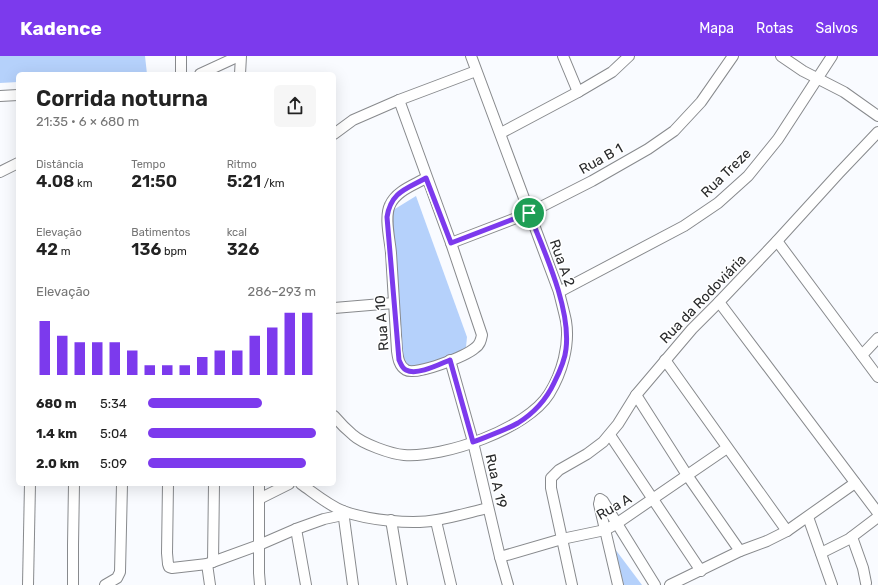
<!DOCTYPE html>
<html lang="pt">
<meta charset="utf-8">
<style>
body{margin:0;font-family:Rubik,sans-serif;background:#f6f6f6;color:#222;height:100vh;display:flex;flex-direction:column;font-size:15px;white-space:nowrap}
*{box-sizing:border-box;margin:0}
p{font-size:13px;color:#767676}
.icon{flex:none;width:22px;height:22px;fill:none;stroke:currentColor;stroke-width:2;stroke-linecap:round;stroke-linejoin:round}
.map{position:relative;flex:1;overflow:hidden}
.details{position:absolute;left:16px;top:16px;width:320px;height:414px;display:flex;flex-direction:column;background:#fff;border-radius:6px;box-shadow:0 4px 16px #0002}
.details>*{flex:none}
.pin{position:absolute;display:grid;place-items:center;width:34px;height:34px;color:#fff;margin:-17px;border:2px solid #fff;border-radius:50%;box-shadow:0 1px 4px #0007}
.round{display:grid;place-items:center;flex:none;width:42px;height:42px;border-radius:6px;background:#f6f6f6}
.headline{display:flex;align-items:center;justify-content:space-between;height:68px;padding:0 20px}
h1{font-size:22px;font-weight:600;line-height:30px}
.figures{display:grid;grid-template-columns:repeat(3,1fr);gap:6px;height:68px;padding:4px 20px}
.figures div{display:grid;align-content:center}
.figures b{font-size:17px;font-weight:600}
.figures small{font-size:11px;font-weight:400}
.figures p{font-size:11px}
.chart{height:112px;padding:8px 20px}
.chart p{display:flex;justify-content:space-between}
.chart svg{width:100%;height:72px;margin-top:4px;stroke:#7c3aed;stroke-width:6}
ul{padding:0 20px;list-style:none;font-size:13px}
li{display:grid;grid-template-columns:64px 48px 1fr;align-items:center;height:30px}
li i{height:10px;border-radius:5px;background:#7c3aed}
header{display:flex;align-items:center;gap:24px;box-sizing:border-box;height:56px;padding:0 20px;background:#7c3aed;color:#fff}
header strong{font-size:19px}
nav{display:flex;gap:22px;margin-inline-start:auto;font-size:14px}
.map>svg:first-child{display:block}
</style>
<header>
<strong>Kadence</strong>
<nav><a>Mapa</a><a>Rotas</a><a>Salvos</a></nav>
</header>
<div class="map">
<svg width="878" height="529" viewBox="0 0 878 529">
<rect width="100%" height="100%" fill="#f9fbff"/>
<g fill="#b5d1fb">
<path d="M0 0H145L147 18H18V26L0 27Z"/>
<path d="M416 140 467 281 466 291 463 296 412 314 399 307 390 156Z"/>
<path d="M609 485 642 529H621Z"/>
</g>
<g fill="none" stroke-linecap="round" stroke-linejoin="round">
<g stroke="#888a8d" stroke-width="12">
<g id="minor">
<path d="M181 0V18"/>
<path d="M563 0 578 36"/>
<path d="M781 0 803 15 844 36 878 60"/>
<path d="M200 18 239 0"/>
<path d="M240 18 241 0"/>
<path d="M0 40 18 39"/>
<path d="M399 44 451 187 482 279C481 284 480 289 475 292 466 300 416 320 406 314 399 310 398 302 397 295 395 263 393 230 391 197 390 184 384 161 390 149 396 135 414 129 426 122"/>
<path d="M501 77 578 36 612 16 629 0"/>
<path d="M334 78 353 64 399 44 476 15"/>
<path d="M0 116 18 107"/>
<path d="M777 185 878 321"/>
<path d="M451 187 529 157 592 125 648 93 674 75 701 46 733 0"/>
<path d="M559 236 684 170 718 147 748 120 778 83 832 0"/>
<path d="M719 246 878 457"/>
<path d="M334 252 394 247"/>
<path d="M862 299 878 282"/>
<path d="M450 304 473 386 500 501 508 529"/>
<path d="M665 304 787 475"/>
<path d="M636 339 687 419 740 495"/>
<path d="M334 360C340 367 347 374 353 379 363 388 391 398 404 399 444 402 527 373 549 338 562 317 570 289 566 265 564 255 561 245 559 236L471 0"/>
<path d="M610 379 701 515"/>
<path d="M168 428 167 497 168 508 169 511 172 512 207 508 259 489 296 473 324 463 343 459"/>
<path d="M259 428V517L260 529"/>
<path d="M301 428C314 437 328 449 343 455 367 464 412 469 437 464 454 461 471 456 488 452"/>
<path d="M259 443 289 428"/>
<path d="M600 443 603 445 655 529"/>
<path d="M600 444 599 448 618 529"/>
<path d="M343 455 353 529"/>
<path d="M808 461 832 529"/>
<path d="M391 464 402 529"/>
<path d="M436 465 451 529"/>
<path d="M296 473 306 529"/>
<path d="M852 481 863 512 866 527"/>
<path d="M821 497 849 483 878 461"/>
<path d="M500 501 562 483 605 474 616 468 727 392"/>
<path d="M213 506 214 428"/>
<path d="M207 508 210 529"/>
<path d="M28 529 30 428"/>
<path d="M73 529V489L74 428"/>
<path d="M105 529 117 522 120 516 122 428"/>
<path d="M572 529 551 432V422L559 414 587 398 603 386 618 368 636 339 692 273 719 246 777 185 839 117 878 76"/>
<path d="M670 529 740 495 767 485 787 475 855 427"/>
</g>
</g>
<use href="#minor" stroke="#fff" stroke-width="10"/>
</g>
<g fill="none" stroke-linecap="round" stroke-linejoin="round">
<g stroke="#fff" stroke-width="8">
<path id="route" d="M426 122 451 187 529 157C544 195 571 252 566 293 565 305 559 317 554 327 546 344 534 357 518 367 504 375 488 380 473 386L450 304C440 308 417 320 406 314 402 312 401 308 399 304L387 161C391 136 406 133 426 122Z"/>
</g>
<use href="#route" stroke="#7c3aed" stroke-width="5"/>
</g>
<g text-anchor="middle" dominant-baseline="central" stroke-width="3" stroke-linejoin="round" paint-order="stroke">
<g font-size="14" fill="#292a2b" stroke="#fff">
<text transform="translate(601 103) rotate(-29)">Rua B 1</text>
<text transform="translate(726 117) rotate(-44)">Rua Treze</text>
<text transform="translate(562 207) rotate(70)">Rua A 2</text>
<text transform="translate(703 243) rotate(-46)">Rua da Rodoviária</text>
<text transform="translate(382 267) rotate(-94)">Rua A 10</text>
<text transform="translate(496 425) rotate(77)">Rua A 19</text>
<text transform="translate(614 451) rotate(-30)">Rua A</text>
</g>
</g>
</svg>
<div class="pin" style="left:529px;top:157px;background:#1e9e55"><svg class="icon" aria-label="arrive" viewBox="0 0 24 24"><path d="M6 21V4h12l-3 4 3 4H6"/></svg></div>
<section class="details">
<div class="headline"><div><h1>Corrida noturna</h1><p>21:35 · 6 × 680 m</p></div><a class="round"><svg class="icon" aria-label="share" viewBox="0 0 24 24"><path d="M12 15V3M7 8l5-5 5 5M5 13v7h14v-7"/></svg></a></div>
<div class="figures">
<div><p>Distância</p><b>4.08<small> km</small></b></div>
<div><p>Tempo</p><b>21:50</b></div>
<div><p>Ritmo</p><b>5:21<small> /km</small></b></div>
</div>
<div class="figures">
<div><p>Elevação</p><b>42<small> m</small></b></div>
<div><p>Batimentos</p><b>136<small> bpm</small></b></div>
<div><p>kcal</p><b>326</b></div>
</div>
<div class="chart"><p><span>Elevação</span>286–293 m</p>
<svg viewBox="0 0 160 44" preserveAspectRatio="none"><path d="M5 44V11M15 44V20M25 44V24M35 44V24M45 44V24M55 44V29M65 44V38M75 44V38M85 44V38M95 44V33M105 44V29M115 44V29M125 44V20M135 44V15M145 44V6M155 44V6"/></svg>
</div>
<ul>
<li><b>680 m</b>5:34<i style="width:68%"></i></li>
<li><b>1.4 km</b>5:04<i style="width:100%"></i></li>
<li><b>2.0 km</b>5:09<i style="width:94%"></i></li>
</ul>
</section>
</div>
